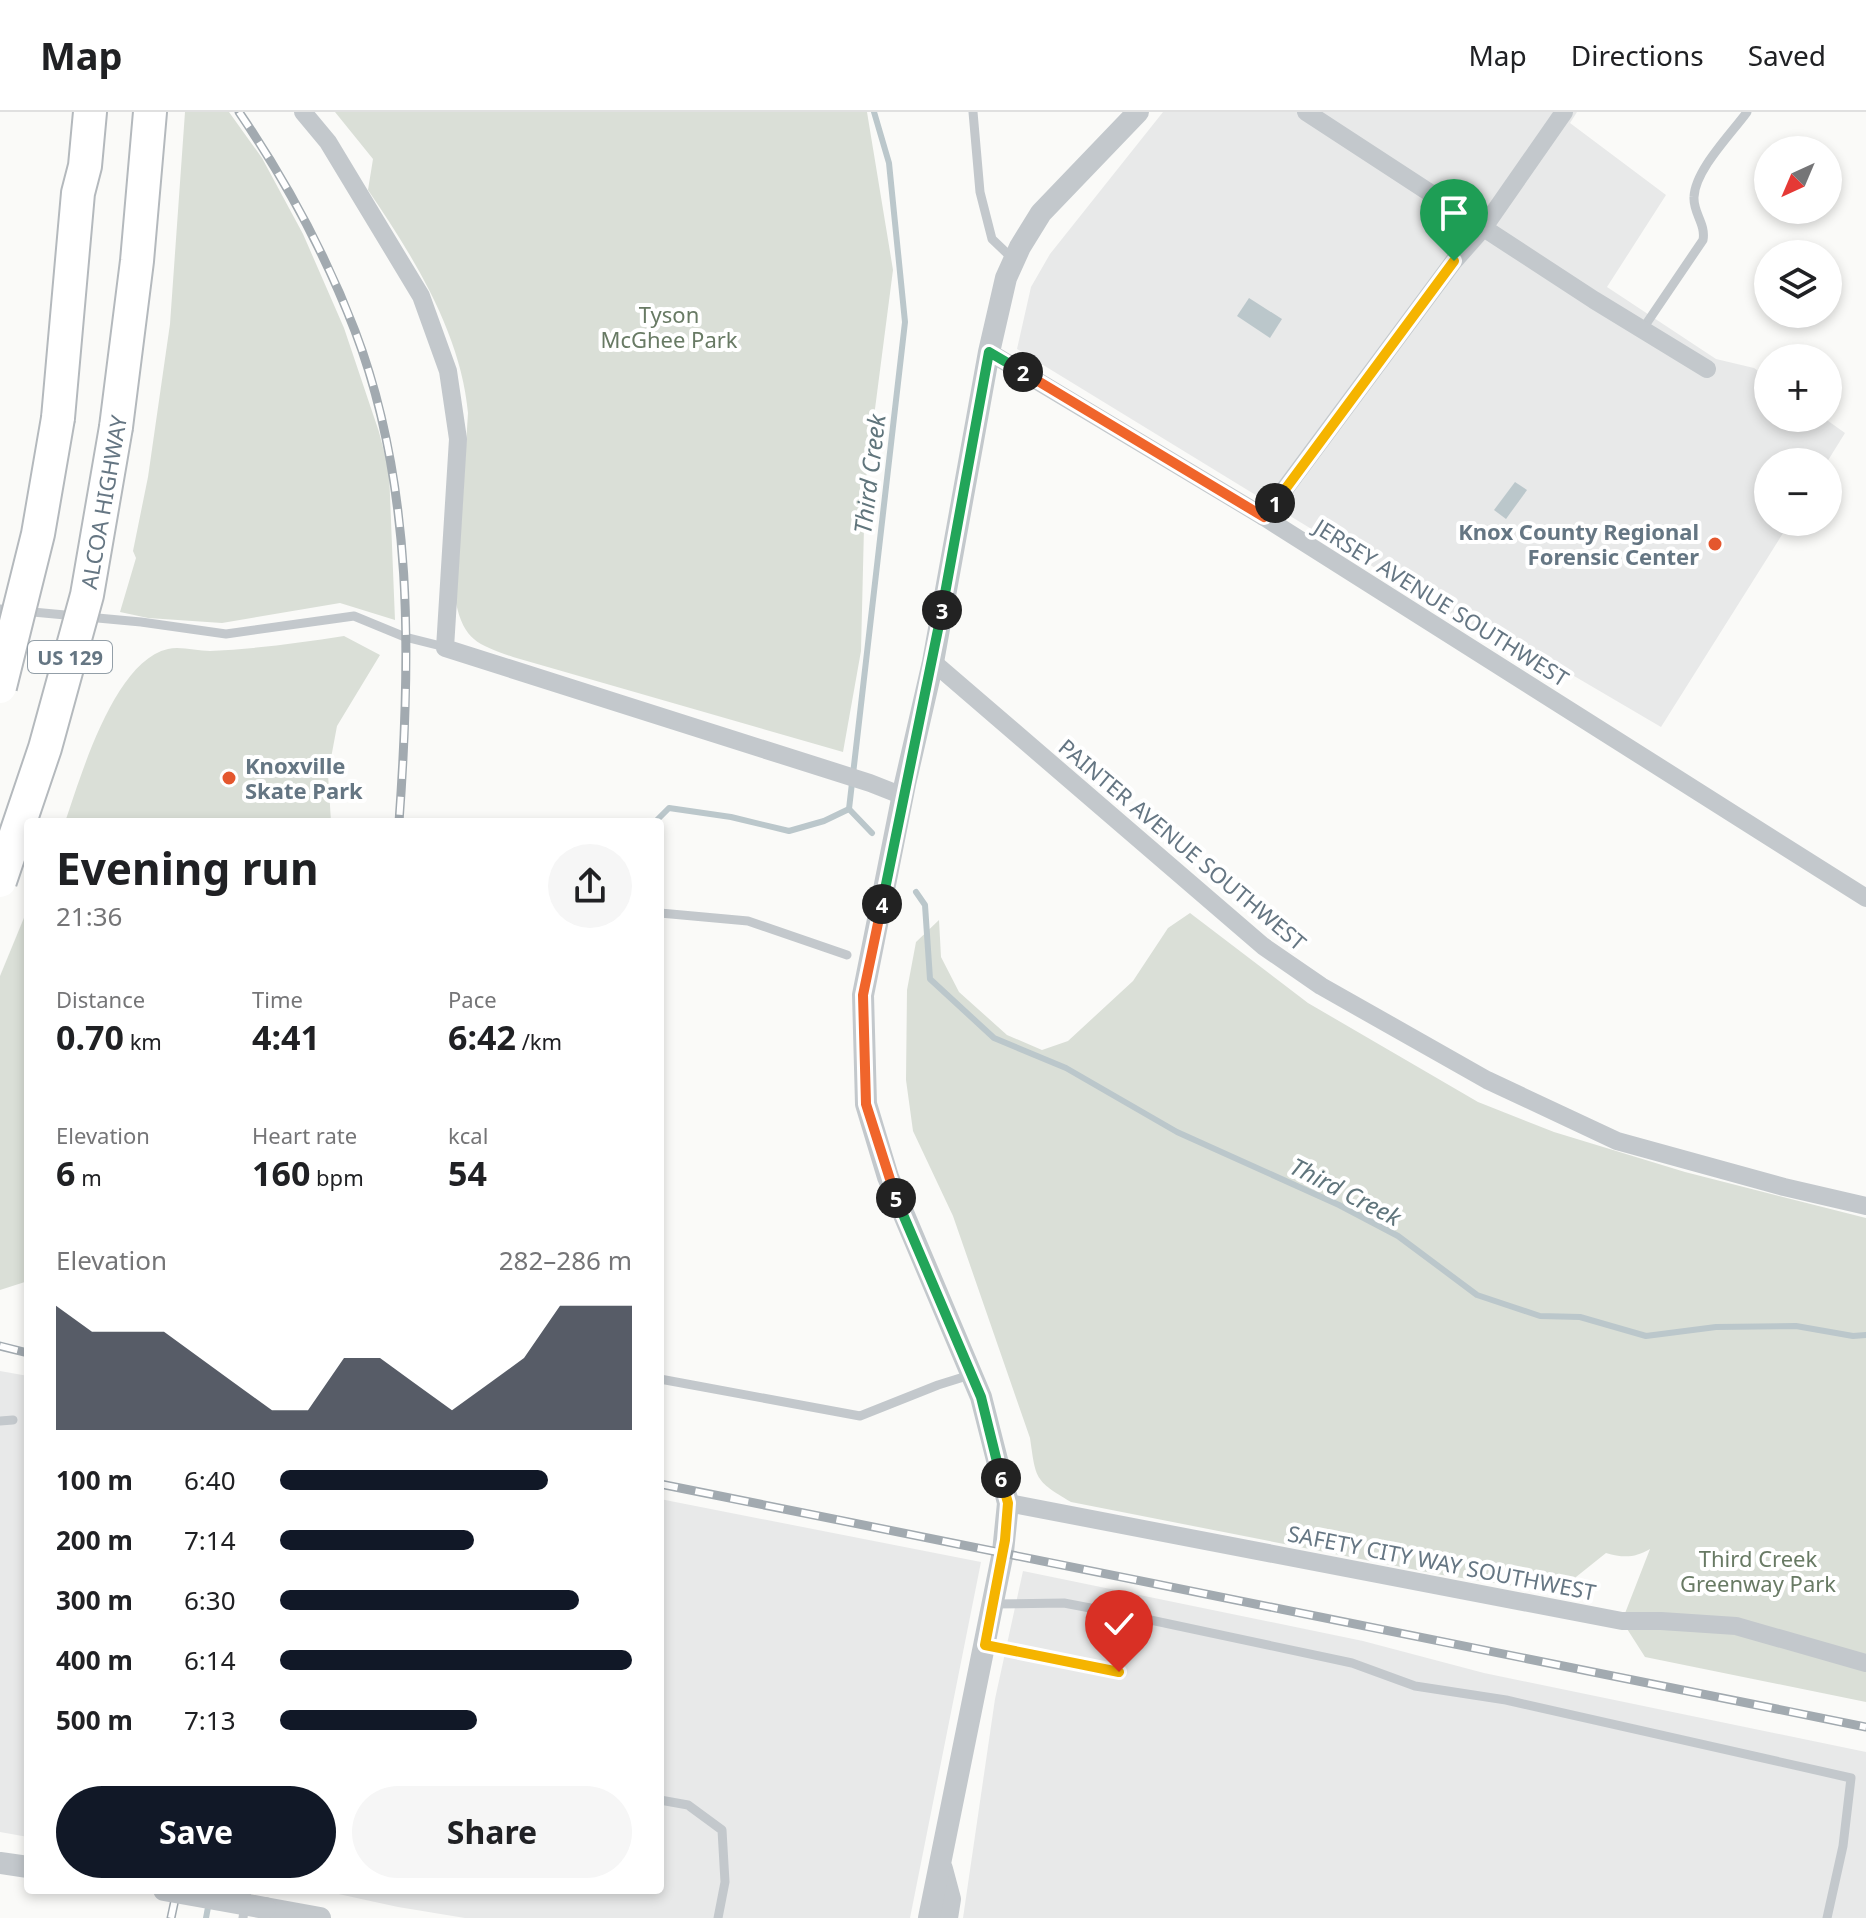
<!DOCTYPE html>
<meta charset="utf-8">
<style>
body{margin:0;font-family:"Noto Sans",sans-serif;background:#f6f6f6;color:#202124;height:100vh;display:flex;flex-direction:column;font-size:30px;white-space:nowrap}
*{box-sizing:border-box;margin:0}
p{font-size:26px;color:#757577}
.icon{flex:none;width:44px;height:44px;fill:none;stroke:currentColor;stroke-width:2;stroke-linecap:round;stroke-linejoin:round}
.map{position:relative;flex:1;overflow:hidden}
.details{position:absolute;left:24px;top:706px;width:640px;height:1076px;display:flex;flex-direction:column;background:#fff;border-radius:8px;box-shadow:0 4px 12px #0003}
.details>*{flex:none}
.needle{width:52px;rotate:224deg}
.buttons{position:absolute;left:1754px;top:24px;display:grid;gap:16px}
.buttons a{display:grid;place-items:center;width:88px;height:88px;border-radius:50%;background:#fff;box-shadow:0 4px 12px #0003;font-size:40px}
.pin{position:absolute;display:grid;place-items:center;width:68px;height:68px;color:#fff;margin:-82px -34px;border-radius:50% 50% 50% 0;rotate:-45deg;box-shadow:0 0 8px #0007}
.pin .icon{rotate:45deg}
.km{position:absolute;width:40px;height:40px;margin:-20px;border-radius:50%;background:#222;color:#fff;font-size:22px;line-height:40px;text-align:center}
.round{display:grid;place-items:center;flex:none;width:84px;height:84px;border-radius:42px;background:#f6f6f6}
.overview{display:flex;align-items:center;justify-content:space-between;height:136px;padding:0 32px}
h1{font-size:44px;font-weight:700;line-height:60px}
.figures{display:grid;grid-template-columns:repeat(3,1fr);gap:12px;height:136px;padding:8px 32px}
.figures div{display:grid;align-content:center}
.figures b{font-size:34px;font-weight:700}
.figures small{font-size:22px;font-weight:400}
.figures p{font-size:22px}
.chart{height:224px;padding:16px 32px}
.chart p{display:flex;justify-content:space-between}
.chart svg{width:100%;height:144px;margin-top:8px;fill:#111827;opacity:.7}
.button{display:flex;gap:16px;margin-top:auto;padding:16px 32px}
.button a{flex:1;height:92px;border-radius:48px;background:#111827;color:#fff;font-size:32px;font-weight:700;line-height:92px;text-align:center}
.button a+a{background:#f6f6f6;color:#202124}
ul{padding:0 32px;list-style:none;font-size:26px}
li{display:grid;grid-template-columns:128px 96px 1fr;align-items:center;height:60px}
li i{height:20px;border-radius:10px;background:#111827}
header{display:flex;align-items:center;gap:48px;box-sizing:border-box;height:112px;padding:0 40px;background:#fff;border-bottom:2px solid #e0e0e0}
header strong{font-size:38px}
nav{display:flex;gap:44px;margin-inline-start:auto;font-size:28px}
.map>svg:first-child{display:block}
</style>
<header>
<strong>Map</strong>
<nav><a>Map</a><a>Directions</a><a>Saved</a></nav>
</header>
<div class="map">
<svg width="1866" height="1806" viewBox="0 0 1866 1806">
<rect width="100%" height="100%" fill="#fafaf8"/>
<g fill="#e8e9e9">
<path d="M1163 0H1577L1570 11 1666 83 1607 175 1716 247 1754 256 1768 266V306H1824L1845 321 1827 350H1768V410H1790L1661 615 1540 544 1511 539 1017 237 1031 175 1050 142Z"/>
<path d="M0 1259 28 1264V1725L0 1720Z"/>
<path d="M660 1387 981 1450 910 1806H465L398 1795 320 1778H660Z"/>
<path d="M1023 1459 1363 1529 1484 1561 1866 1640V1806H963L995 1587Z"/>
</g>
<g fill="#dadfd7">
<path d="M185 0H229L262 46 303 122 344 216 379 320 389 359 395 508 340 491 222 511 148 506 120 500 136 446 133 439 148 365 170 212Z"/>
<path d="M335 0H867L893 158 865 374 861 539 843 640 513 545C479 533 464 529 456 491L468 301C461 221 413 144 368 78L373 47Z"/>
<path d="M344 524 380 543 337 614 328 662 331 710H65C81 664 114 549 168 537 180 534 197 539 210 539 255 537 299 531 344 524Z"/>
<path d="M28 796V1169L0 1178V864Z"/>
<path d="M1190 801 1308 891 1478 990 1554 1020 1685 1060 1866 1106V1590L1645 1545 1622 1509 1650 1437C1635 1446 1623 1446 1606 1441L1561 1477 1548 1479 1442 1463 1071 1390C1034 1368 1036 1367 1030 1326L953 1104 913 1019 906 968 907 878 916 830 939 808 941 845 959 880 1007 923 1042 938 1068 929 1133 869 1168 816Z"/>
</g>
<g fill="#bbc7cb">
<path d="M1249 186 1282 207 1270 226 1237 204Z"/>
<path d="M1515 370 1527 378 1506 407 1494 398Z"/>
</g>
<g fill="none" stroke-linecap="round" stroke-linejoin="round">
<g stroke="#bbc7cb" stroke-width="6">
<path d="M655 710 669 696 731 705 789 719 824 709 849 697"/>
<path d="M872 721 849 697 905 210 889 51 874 0"/>
<path d="M916 780 925 793 930 867 994 926 1066 956 1177 1020 1339 1093 1398 1124 1477 1183 1540 1204 1580 1205 1646 1224 1716 1215 1796 1214 1853 1224 1866 1223"/>
<path d="M206 1806 209 1790"/>
</g>
<g stroke="#b4b9bd" stroke-width="36">
<g id="motorway">
<path d="M58 306 78 81 85 54 90 0"/>
<path d="M116 315 137 149 150 0"/>
</g>
</g>
<g stroke="#c3c8cc" stroke-width="9">
<path d="M973 0 980 80 992 127 1014 148"/>
<path d="M1642 218 1703 128C1706 112 1693 101 1694 85 1695 58 1731 22 1747 0"/>
<path d="M0 497 141 510 226 522 354 504 405 525 445 535"/>
<path d="M660 801 748 809 847 843"/>
<path d="M660 1267 860 1304 938 1273 970 1263"/>
<path d="M0 1309 13 1308"/>
<path d="M993 1492 1064 1491 1127 1503 1352 1551 1415 1574 1506 1588 1851 1666 1843 1734 1827 1806"/>
<path d="M985 1533 1119 1560"/>
<path d="M660 1688 688 1693 722 1718 725 1770 718 1806"/>
<path d="M243 1806 247 1778"/>
</g>
<g stroke="#c3c8cc" stroke-width="18">
<path d="M303 0 328 30 421 184 448 259 458 327 445 536 870 671 903 684"/>
<path d="M1306 0 1594 188 1707 257"/>
<path d="M989 240 1264 405 1866 786"/>
<path d="M1264 405 1454 149 1484 115 1564 0"/>
<path d="M933 550 1263 834 1321 874 1487 968 1617 1029 1784 1075 1866 1094"/>
<path d="M1008 1391 1622 1509H1661L1736 1514 1866 1551"/>
</g>
<g stroke="#c3c8cc" stroke-width="22">
<path d="M0 1751 28 1755"/>
<path d="M942 1757 950 1787 947 1806"/>
<path d="M265 1796 320 1806"/>
<path d="M929 1806 1003 1440 1008 1391 981 1285 888 1065 866 992 863 883 905 672 933 550 989 240 1006 166 1020 135 1041 101 1138 0"/>
</g>
<use href="#motorway" stroke="#fff" stroke-width="32"/>
<g stroke="#a2aab0" stroke-width="9">
<g id="rail">
<path d="M239 0C286 69 325 141 355 219 414 374 411 547 399 710"/>
<path d="M0 1234 28 1241"/>
<path d="M660 1372 1866 1615"/>
<path d="M171 1806 177 1778"/>
</g>
</g>
<use href="#rail" stroke="#fff" stroke-width="6" stroke-dasharray="18" stroke-linecap="butt"/>
<g stroke="#b4b9bd" stroke-width="36" stroke-linecap="butt">
<g id="motorway-bridge">
<path d="M0 575 38 422 58 306"/>
<path d="M0 769 45 636 87 483 116 315"/>
</g>
</g>
<path stroke="#c3c8cc" stroke-width="22" d="M164 1778 265 1796"/>
<use href="#motorway-bridge" stroke="#fff" stroke-width="32"/>
</g>
<g fill="none" stroke-linecap="round" stroke-linejoin="round">
<g stroke="#fff" stroke-width="16">
<path id="split-1" d="M1275 391 1454 149"/>
</g>
<g stroke="#fff" stroke-width="16">
<path id="split-2" d="M1023 260 1264 405 1275 391"/>
</g>
<g stroke="#fff" stroke-width="16">
<path id="split-3" d="M942 498 989 240 1023 260"/>
</g>
<g stroke="#fff" stroke-width="16">
<path id="split-4" d="M882 792 942 498"/>
</g>
<g stroke="#fff" stroke-width="16">
<path id="split-5" d="M882 792 863 883 866 992 896 1086"/>
</g>
<g stroke="#fff" stroke-width="16">
<path id="split-6" d="M896 1086 981 1285 1001 1366"/>
</g>
<g stroke="#fff" stroke-width="16">
<path id="split-7" d="M1001 1366 1008 1391 1005 1428 985 1533 1119 1560"/>
</g>
<use href="#split-1" stroke="#f5b400" stroke-width="10"/>
<use href="#split-2" stroke="#f0652b" stroke-width="10"/>
<use href="#split-3" stroke="#22a559" stroke-width="10"/>
<use href="#split-4" stroke="#22a559" stroke-width="10"/>
<use href="#split-5" stroke="#f0652b" stroke-width="10"/>
<use href="#split-6" stroke="#22a559" stroke-width="10"/>
<use href="#split-7" stroke="#f5b400" stroke-width="10"/>
</g>
<g fill="#e4572e" stroke="#fff" stroke-width="3">
<circle cx="1715" cy="432" r="8"/>
<circle cx="229" cy="666" r="8"/>
</g>
<g text-anchor="middle" dominant-baseline="central" stroke-width="8" stroke-linejoin="round" paint-order="stroke">
<rect fill="#fff" stroke="#939fa8" stroke-width="2" x="28" y="529" width="84" height="32" rx="6"/>
<g font-size="20" font-weight="bold" fill="#657683">
<text x="70" y="545">US 129</text>
</g>
<g font-size="22" fill="#687a64" stroke="#fff">
<text x="669" y="202">Tyson<tspan x="669" dy="25">McGhee Park</tspan></text>
<text x="1758" y="1446">Third Creek<tspan x="1758" dy="25">Greenway Park</tspan></text>
</g>
<g font-size="22" fill="#657683" stroke="#fff">
<text transform="translate(103 390) rotate(-80)">ALCOA HIGHWAY</text>
<text transform="translate(1442 490) rotate(32)">JERSEY AVENUE SOUTHWEST</text>
<text transform="translate(1183 732) rotate(40)">PAINTER AVENUE SOUTHWEST</text>
<text transform="translate(1442 1450) rotate(11)">SAFETY CITY WAY SOUTHWEST</text>
</g>
<g font-size="22" font-weight="bold" fill="#657683" stroke="#fff" text-anchor="end">
<text x="1699" y="419">Knox County Regional<tspan x="1699" dy="25">Forensic Center</tspan></text>
<text x="245" y="653" text-anchor="start">Knoxville<tspan x="245" dy="25">Skate Park</tspan></text>
</g>
<g font-size="24" font-style="italic" fill="#60757c" stroke="#fff">
<text transform="translate(869 362) rotate(-83)">Third Creek</text>
<text transform="translate(1346 1079) rotate(27)">Third Creek</text>
</g>
</g>
</svg>
<div class="buttons">
<a><svg class="needle" viewBox="-14 -14 28 28"><path d="M0-13l5 13h-10z" fill="#e53935"/><path d="M0 13l5-13h-10z" fill="#757577"/></svg></a>
<a><svg class="icon" aria-label="layers" viewBox="0 0 24 24"><path d="M12 4l9 5-9 5-9-5zM3 14l9 5 9-5"/></svg></a>
<a>+</a>
<a>−</a>
</div>
<div class="pin" style="left:1454px;top:149px;background:#1e9e55"><svg class="icon" aria-label="arrive" viewBox="0 0 24 24"><path d="M6 21V4h12l-3 4 3 4H6"/></svg></div>
<div class="pin" style="left:1119px;top:1560px;background:#d93025"><svg class="icon" aria-label="check" viewBox="0 0 24 24"><path d="M5 12l5 5 9-10"/></svg></div>
<b class="km" style="left:1275px;top:391px">1</b>
<b class="km" style="left:1023px;top:260px">2</b>
<b class="km" style="left:942px;top:498px">3</b>
<b class="km" style="left:882px;top:792px">4</b>
<b class="km" style="left:896px;top:1086px">5</b>
<b class="km" style="left:1001px;top:1366px">6</b>
<section class="details">
<div class="overview"><div><h1>Evening run</h1><p>21:36</p></div><a class="round"><svg class="icon" aria-label="share" viewBox="0 0 24 24"><path d="M12 15V3M7 8l5-5 5 5M5 13v7h14v-7"/></svg></a></div>
<div class="figures">
<div><p>Distance</p><b>0.70<small> km</small></b></div>
<div><p>Time</p><b>4:41</b></div>
<div><p>Pace</p><b>6:42<small> /km</small></b></div>
</div>
<div class="figures">
<div><p>Elevation</p><b>6<small> m</small></b></div>
<div><p>Heart rate</p><b>160<small> bpm</small></b></div>
<div><p>kcal</p><b>54</b></div>
</div>
<div class="chart"><p><span>Elevation</span>282–286 m</p>
<svg viewBox="0 0 160 44" preserveAspectRatio="none"><path d="M0 44V6L10 14L20 14L30 14L40 22L50 30L60 38L70 38L80 22L90 22L100 30L110 38L120 30L130 22L140 6L150 6L160 6V44z"/></svg>
</div>
<ul>
<li><b>100 m</b>6:40<i style="width:76%"></i></li>
<li><b>200 m</b>7:14<i style="width:55%"></i></li>
<li><b>300 m</b>6:30<i style="width:85%"></i></li>
<li><b>400 m</b>6:14<i style="width:100%"></i></li>
<li><b>500 m</b>7:13<i style="width:56%"></i></li>
</ul>
<div class="button"><a>Save</a><a>Share</a></div>
</section>
</div>
